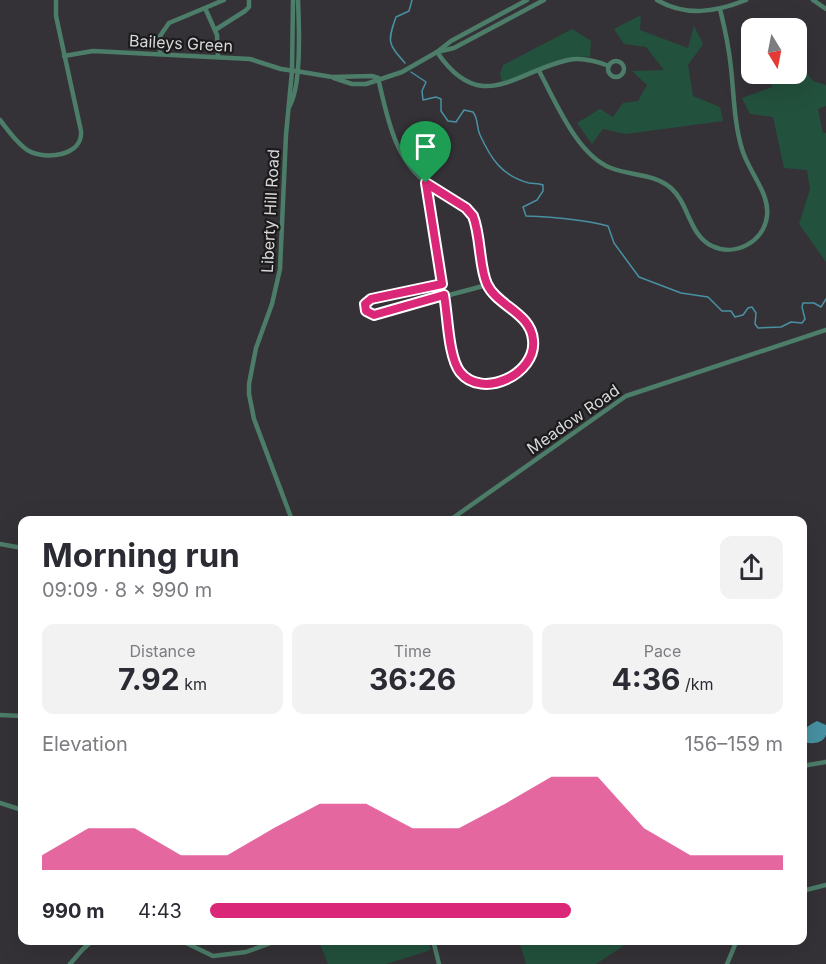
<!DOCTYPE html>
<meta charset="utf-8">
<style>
body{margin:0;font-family:Inter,sans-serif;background:#f2f2f3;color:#2b2b33;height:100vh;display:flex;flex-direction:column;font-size:22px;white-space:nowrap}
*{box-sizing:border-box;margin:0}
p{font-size:20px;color:#7c7c81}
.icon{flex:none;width:33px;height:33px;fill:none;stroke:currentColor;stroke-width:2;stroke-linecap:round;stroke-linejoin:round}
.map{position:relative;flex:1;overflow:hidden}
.details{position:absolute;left:18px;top:516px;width:789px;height:429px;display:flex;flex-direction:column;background:#fff;border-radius:12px;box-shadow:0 6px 24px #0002}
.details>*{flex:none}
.needle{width:39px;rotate:170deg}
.controls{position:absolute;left:741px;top:18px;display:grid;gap:12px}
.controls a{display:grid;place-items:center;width:66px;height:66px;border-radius:12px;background:#fff;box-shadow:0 6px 24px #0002;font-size:30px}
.pin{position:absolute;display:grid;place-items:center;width:51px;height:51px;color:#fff;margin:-62px -26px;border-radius:50% 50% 50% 0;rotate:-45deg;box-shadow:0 0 6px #0007}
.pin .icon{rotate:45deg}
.round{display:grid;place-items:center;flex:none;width:63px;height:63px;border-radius:12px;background:#f2f2f3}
.head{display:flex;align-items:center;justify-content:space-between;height:102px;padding:0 24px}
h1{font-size:33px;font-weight:700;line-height:45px}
.figures{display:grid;grid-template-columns:repeat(3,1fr);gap:9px;height:102px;padding:6px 24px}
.figures div{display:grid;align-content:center;border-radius:12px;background:#f2f2f3;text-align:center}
.figures b{font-size:30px;font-weight:700}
.figures small{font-size:16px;font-weight:400}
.figures p{font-size:16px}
.chart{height:168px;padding:12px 24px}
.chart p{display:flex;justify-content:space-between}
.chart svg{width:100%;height:108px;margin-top:6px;fill:#db2777;opacity:.7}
ul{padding:0 24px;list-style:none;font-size:20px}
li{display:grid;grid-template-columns:96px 72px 1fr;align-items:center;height:45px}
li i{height:15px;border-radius:8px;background:#db2777}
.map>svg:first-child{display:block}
</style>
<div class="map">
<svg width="826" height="964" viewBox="0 0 826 964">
<rect width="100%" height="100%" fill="#353237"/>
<g fill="#22513d">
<path d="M641 15 640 30 688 48 694 26 703 44 688 65 693 96 720 107 723 121 626 134 603 129 592 144 577 123 600 109 613 117 623 103 638 101 647 85 632 71 664 70 646 47 624 44 614 29Z"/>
<path d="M572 29 591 41 590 57C558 55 532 73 502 82L500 74 503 65Z"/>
<path d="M797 61 813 81 826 85V106L818 109 823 133H826V262L799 224 810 189 807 170 784 168 773 117 750 114 742 98 772 87 770 74H796Z"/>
<path d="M626 940 628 943 596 964H526L519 941Z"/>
<path d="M319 941H428L431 950 386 964H328Z"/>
</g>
<path fill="#4791a3" d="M817 721 826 725C826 728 826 732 826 735 823 744 809 745 803 741 802 729 806 727 817 721Z"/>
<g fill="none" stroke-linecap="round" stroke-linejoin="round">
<g stroke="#4791a3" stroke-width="1.5">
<path d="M405 63C388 44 387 42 396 17L409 11 412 0"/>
<path d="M411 72 426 82 422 91 423 100 436 97 441 99V111L448 121 456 122 464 110 473 112C479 120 476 127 480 135 491 159 502 176 529 183 534 184 538 183 543 185V191L537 200 523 207 526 216C554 217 581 219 608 226L614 243 639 277 681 293 708 297 722 311H731L735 317 743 315 748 308 752 307 756 313 755 324 758 328 781 327 791 322 802 323 805 319 802 307 803 303H814L821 307 826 299"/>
</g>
<g stroke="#4c7d69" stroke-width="4.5">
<path d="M657 0C686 17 716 12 746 0"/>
<path d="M813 0 826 9"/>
<path d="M205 8 217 35 218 57"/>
<path d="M215 30 245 11 249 7V0"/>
<path d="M437 52C481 117 516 71 568 60 582 57 596 61 609 66"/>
<path d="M437 52 454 48 544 0"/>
<path d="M160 54V36L169 23 224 0"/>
<path d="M64 56 93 51 250 59 281 69 302 72 332 77 372 76 378 78"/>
<circle cx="616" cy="69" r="8"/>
<path d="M539 71C556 102 577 155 611 168 631 176 653 173 671 188 689 204 689 235 712 246 735 257 764 242 767 216 770 193 748 171 742 149 734 123 734 95 731 68 729 48 725 29 720 9"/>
<path d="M334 78 352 84H366L402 72 437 52 451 41 527 0"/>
<path d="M378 78C387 115 394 160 428 184 440 193 465 203 472 215 483 233 478 270 488 286 500 303 525 313 532 333 545 375 475 405 455 363L426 183"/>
<path d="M289 107C302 86 299 25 298 0"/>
<path d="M0 120C8 130 18 145 29 151 46 160 83 156 81 131L56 16V0"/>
<path d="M442 284 371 299 365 304V309L367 313 374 315 487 285"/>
<path d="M120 520H121"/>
<path d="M292 520 254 419 249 394V384L256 348 272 304 280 269 286 135 292 71 293 0"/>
<path d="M450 520 626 396 826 330"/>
<path d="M0 544 22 548"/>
<path d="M0 715 22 716"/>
<path d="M802 766 826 762"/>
<path d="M0 803 22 810"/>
<path d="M802 891 826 885"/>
<path d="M180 940 213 956 246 952 279 940"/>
<path d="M433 940 439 964"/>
<path d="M70 964 82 950 93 940"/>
<path d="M727 964 737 940"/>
</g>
</g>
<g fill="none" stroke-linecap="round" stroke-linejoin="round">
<g stroke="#fff" stroke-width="12">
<path id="route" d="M426 183 466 208 473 216C481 236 479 267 487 284 497 306 531 313 533 340 537 374 482 400 460 372 448 356 448 316 444 295L374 315 366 311 365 304 371 299 442 284Z"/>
</g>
<use href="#route" stroke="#db2777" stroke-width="8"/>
</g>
<g text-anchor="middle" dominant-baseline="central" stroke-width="4.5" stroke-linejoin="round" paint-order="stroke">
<g font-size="16" fill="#d8d7da" stroke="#1c1b1c">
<text transform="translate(181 43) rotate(3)">Baileys Green</text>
<text transform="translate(270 211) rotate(-87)">Liberty Hill Road</text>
<text transform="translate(573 419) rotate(-35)">Meadow Road</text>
</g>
</g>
</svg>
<div class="controls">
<a><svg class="needle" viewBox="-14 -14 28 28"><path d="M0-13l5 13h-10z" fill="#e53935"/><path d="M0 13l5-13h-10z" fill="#7c7c81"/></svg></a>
</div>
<div class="pin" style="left:426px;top:183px;background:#1e9e55"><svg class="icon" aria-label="arrive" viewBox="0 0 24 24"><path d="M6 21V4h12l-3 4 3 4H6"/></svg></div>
<section class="details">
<div class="head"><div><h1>Morning run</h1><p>09:09 · 8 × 990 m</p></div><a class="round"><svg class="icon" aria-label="share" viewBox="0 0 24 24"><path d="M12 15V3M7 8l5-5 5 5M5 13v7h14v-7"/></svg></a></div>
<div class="figures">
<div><p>Distance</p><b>7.92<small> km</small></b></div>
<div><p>Time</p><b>36:26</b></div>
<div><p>Pace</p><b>4:36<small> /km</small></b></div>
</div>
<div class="chart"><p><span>Elevation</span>156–159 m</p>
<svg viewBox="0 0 160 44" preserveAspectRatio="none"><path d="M0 44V38L10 27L20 27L30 38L40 38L50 27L60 17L70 17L80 27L90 27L100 17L110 6L120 6L130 27L140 38L150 38L160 38V44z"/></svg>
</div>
<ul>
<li><b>990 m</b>4:43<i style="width:63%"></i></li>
</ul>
</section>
</div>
